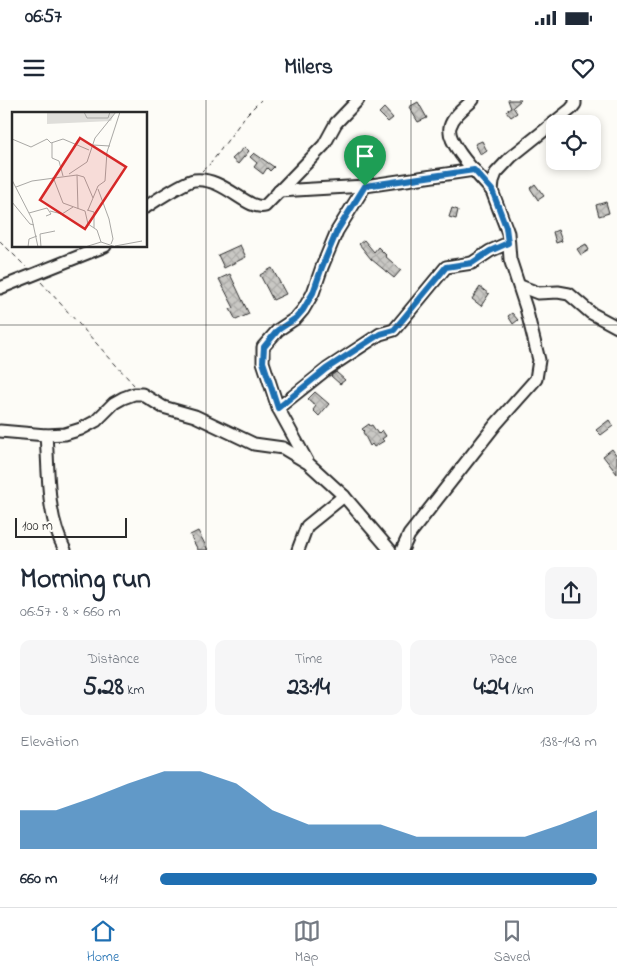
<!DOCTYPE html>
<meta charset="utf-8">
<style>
body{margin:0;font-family:"Indie Flower",sans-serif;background:#f6f6f7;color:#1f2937;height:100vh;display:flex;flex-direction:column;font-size:19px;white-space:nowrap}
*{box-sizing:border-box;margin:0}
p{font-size:16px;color:#747a83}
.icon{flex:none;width:28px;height:28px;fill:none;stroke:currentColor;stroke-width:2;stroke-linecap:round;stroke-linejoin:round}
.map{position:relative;height:450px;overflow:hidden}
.sheet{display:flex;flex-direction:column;background:#fff;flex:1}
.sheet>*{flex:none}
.tools{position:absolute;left:546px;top:15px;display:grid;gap:10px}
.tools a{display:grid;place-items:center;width:55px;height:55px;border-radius:10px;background:#fff;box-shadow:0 2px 8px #0003;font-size:25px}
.scale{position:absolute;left:15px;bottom:12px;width:112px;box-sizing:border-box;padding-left:5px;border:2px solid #2b2b2b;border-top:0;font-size:14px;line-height:18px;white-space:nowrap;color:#2b2b2b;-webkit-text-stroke:4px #fdfcf7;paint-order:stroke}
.pin{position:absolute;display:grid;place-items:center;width:42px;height:42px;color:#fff;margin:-51px -21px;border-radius:50% 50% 50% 0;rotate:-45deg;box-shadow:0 0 5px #0007}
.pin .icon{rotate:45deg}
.round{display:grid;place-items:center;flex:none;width:52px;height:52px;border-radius:10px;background:#f6f6f7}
.head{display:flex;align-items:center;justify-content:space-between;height:85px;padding:0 20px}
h1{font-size:28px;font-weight:700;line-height:38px}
.metrics{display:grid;grid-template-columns:repeat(3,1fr);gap:8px;height:85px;padding:5px 20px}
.metrics div{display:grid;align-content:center;border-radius:10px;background:#f6f6f7;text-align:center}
.metrics b{font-size:25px;font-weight:700}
.metrics small{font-size:14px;font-weight:400}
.metrics p{font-size:14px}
.chart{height:140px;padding:10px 20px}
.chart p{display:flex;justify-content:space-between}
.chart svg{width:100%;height:90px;margin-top:5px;fill:#1f6fb2;opacity:.7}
ul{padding:0 20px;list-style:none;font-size:16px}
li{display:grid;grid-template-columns:80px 60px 1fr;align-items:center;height:38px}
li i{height:12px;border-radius:6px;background:#1f6fb2}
.status{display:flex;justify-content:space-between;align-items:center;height:35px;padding:0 25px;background:#fff;direction:ltr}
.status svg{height:14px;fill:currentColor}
header{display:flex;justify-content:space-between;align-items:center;height:65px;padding:0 20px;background:#fff;font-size:22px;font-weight:700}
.tabs{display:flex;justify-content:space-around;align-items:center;height:70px;border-top:1px solid #e0e1e3;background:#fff;font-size:14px;color:#747a83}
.tabs a{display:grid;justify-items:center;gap:2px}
.tabs .active{color:#1f6fb2}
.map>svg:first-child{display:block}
</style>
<div class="status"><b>06:57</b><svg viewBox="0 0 49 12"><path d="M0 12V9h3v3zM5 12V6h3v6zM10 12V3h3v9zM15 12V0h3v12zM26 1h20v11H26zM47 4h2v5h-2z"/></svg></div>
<header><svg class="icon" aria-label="menu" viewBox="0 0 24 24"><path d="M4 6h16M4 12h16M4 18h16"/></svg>Milers<svg class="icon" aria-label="heart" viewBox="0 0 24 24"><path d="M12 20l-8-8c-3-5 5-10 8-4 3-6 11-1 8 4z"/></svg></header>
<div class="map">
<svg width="617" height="450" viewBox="0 0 617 450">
<defs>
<pattern id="building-cross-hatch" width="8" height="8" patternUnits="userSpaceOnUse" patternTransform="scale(1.25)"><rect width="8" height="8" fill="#c9c8c4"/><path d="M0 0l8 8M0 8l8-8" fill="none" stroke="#adaca9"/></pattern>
</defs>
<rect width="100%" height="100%" fill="#fdfcf7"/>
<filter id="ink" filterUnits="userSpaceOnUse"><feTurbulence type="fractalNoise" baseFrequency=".02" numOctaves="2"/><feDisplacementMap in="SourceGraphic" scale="10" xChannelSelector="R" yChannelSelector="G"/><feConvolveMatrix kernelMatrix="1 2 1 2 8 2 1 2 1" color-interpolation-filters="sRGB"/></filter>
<g filter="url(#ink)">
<g fill="url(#building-cross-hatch)" stroke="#2b2b2b">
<path d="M508 0H521L513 7 517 13 511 17 506 11 511 8Z"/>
<path d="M418 2 427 18 418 22 409 7Z"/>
<path d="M384 8 393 18 388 22 379 13Z"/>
<path d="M482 41 487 51 481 55 475 44Z"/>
<path d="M245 47 249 51 238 64 232 59Z"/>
<path d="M254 53 274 67 270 71 267 68 263 74 254 67 257 63 250 57Z"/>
<path d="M535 84 544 96 538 100 530 88Z"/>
<path d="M606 102 609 113 599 116 596 105Z"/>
<path d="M452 108 458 110 456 119 449 117Z"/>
<path d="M558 130 562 141 556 143 553 132Z"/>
<path d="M364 140 374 152 378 147 386 155 385 156 401 170 394 178 371 159 359 144Z"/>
<path d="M586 144 589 150 581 155 577 149Z"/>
<path d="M240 145 246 157 224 168 218 155Z"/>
<path d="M272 168 286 194 273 200 260 175Z"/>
<path d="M230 174 249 214 236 220 230 209 234 208 219 179Z"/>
<path d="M480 187 489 194 481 206 472 199Z"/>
<path d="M512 213 518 220 513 224 508 216Z"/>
<path d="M336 272 345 280 340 284 331 276Z"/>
<path d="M315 292 329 304 319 316 313 310 316 306 308 299Z"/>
<path d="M609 320 613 326 601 335 596 330Z"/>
<path d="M369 324 370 326 372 325 378 334 382 330 386 336 382 339 384 341 374 347 372 344 370 346 363 332 364 331 362 329Z"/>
<path d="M612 349 617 356V374L603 356Z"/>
<path d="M198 431 208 450H198L190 435Z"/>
</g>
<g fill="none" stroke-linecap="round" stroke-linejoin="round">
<g stroke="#2b2b2b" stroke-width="15">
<g id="minor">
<path d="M473 0C464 8 453 16 450 27 446 44 481 78 492 91"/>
<path d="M279 91 365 86 474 70"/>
<path d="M146 107C155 101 186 81 194 80 223 76 247 111 265 106L324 45 336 23 358 0"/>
<path d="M520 186 538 193 558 192 569 194 591 213 617 227"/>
<path d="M0 188 105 146"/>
<path d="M278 308 327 269 380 234 394 230 446 167 472 163 490 151 508 143"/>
<path d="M0 331 46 335 65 334 81 329 96 321 114 303 123 298 134 294H142L163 307 195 316 254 344 283 348 308 363 344 396 390 450"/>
<path d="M46 335C49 373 46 415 65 450"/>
<path d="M307 361 278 308 263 262V247L278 230 296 218 303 210 313 193 322 167 337 131 365 86"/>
<path d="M298 450 307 426 344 396"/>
<path d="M402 450 409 435 496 324 536 279 539 260 526 208 510 159 508 133 492 91 493 81 496 73 511 57 571 9 575 4V0"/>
</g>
</g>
<g stroke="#2b2b2b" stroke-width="1" stroke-dasharray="5 4" stroke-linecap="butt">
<path d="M202 71 211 63 246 15 261 0"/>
<path d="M0 141 26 167"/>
<path d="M41 182 134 285"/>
</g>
<use href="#minor" stroke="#fdfcf7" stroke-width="11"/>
</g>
</g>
<g fill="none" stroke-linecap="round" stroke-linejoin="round" filter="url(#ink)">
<g stroke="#fff" stroke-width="10">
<path id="route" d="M474 70 492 90 506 127 508 143 490 151 472 163 446 167 394 230 380 234 326 269 278 308 263 262 264 247 278 230 296 218 303 210 313 193 322 167 337 131 365 86Z"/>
</g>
<use href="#route" stroke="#1f6fb2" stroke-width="6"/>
</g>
<path fill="none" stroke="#2b2b2b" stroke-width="1" stroke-opacity="0.55" d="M206 0V450M411 0V450M0 225H617"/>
<g transform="translate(12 12)">
<rect width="135" height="135" fill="#fdfcf7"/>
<path d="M35 0H103L99 9 35 12Z" fill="#dfdeda"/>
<path fill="none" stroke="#a9a8a5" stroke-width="1" d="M72 0 75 6H96L98 0M0 27 19 35 35 27 39 31 51 27 77 38M40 31V46L47 49 51 64M81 33 98 34M57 62 75 50 83 26 104 0M65 63 66 97M41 65 51 91 73 99 76 112 85 118 89 130M0 68 20 107 26 135M4 75 20 69 65 63 72 65 81 86M86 77 97 107 101 127 99 132M0 90 18 112 22 113M75 98 82 100V116M76 98 86 74 93 69 95 40 108 0M38 99 50 102 61 95M17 101 35 96 39 102 34 104M103 134 130 129M16 135 17 127 25 124M29 135 28 122 43 119M73 135 89 130 104 135"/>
<path fill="#d62828" fill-opacity="0.15" stroke="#d62828" stroke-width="2.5" d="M68 26 114 55 73 117 28 88Z"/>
<rect width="135" height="135" fill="none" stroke="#2b2b2b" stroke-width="2.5"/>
</g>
</svg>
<div class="tools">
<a><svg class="icon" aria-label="locate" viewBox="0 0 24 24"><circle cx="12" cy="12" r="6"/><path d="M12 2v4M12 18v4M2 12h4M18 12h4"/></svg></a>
</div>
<div class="scale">100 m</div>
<div class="pin" style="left:365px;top:86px;background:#1e9e55"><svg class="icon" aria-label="arrive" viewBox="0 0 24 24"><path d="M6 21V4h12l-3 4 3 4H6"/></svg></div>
</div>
<section class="sheet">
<div class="head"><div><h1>Morning run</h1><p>06:57 · 8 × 660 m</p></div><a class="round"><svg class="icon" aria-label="share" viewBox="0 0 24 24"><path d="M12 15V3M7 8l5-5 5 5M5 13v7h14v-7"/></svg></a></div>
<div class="metrics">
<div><p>Distance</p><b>5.28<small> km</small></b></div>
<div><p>Time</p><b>23:14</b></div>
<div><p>Pace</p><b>4:24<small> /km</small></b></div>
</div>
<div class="chart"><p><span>Elevation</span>138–143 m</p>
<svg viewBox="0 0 160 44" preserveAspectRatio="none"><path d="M0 44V25L10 25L20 19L30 12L40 6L50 6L60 12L70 25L80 32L90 32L100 32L110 38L120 38L130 38L140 38L150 32L160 25V44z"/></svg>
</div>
<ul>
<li><b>660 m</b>4:11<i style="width:100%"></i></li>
</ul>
</section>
<nav class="tabs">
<a class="active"><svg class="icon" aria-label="home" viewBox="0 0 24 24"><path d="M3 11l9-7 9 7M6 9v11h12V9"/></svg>Home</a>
<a><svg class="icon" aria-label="map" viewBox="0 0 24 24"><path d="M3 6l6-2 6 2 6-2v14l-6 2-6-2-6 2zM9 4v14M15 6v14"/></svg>Map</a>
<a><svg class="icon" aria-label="saved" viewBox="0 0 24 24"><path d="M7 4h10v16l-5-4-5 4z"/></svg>Saved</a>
</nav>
